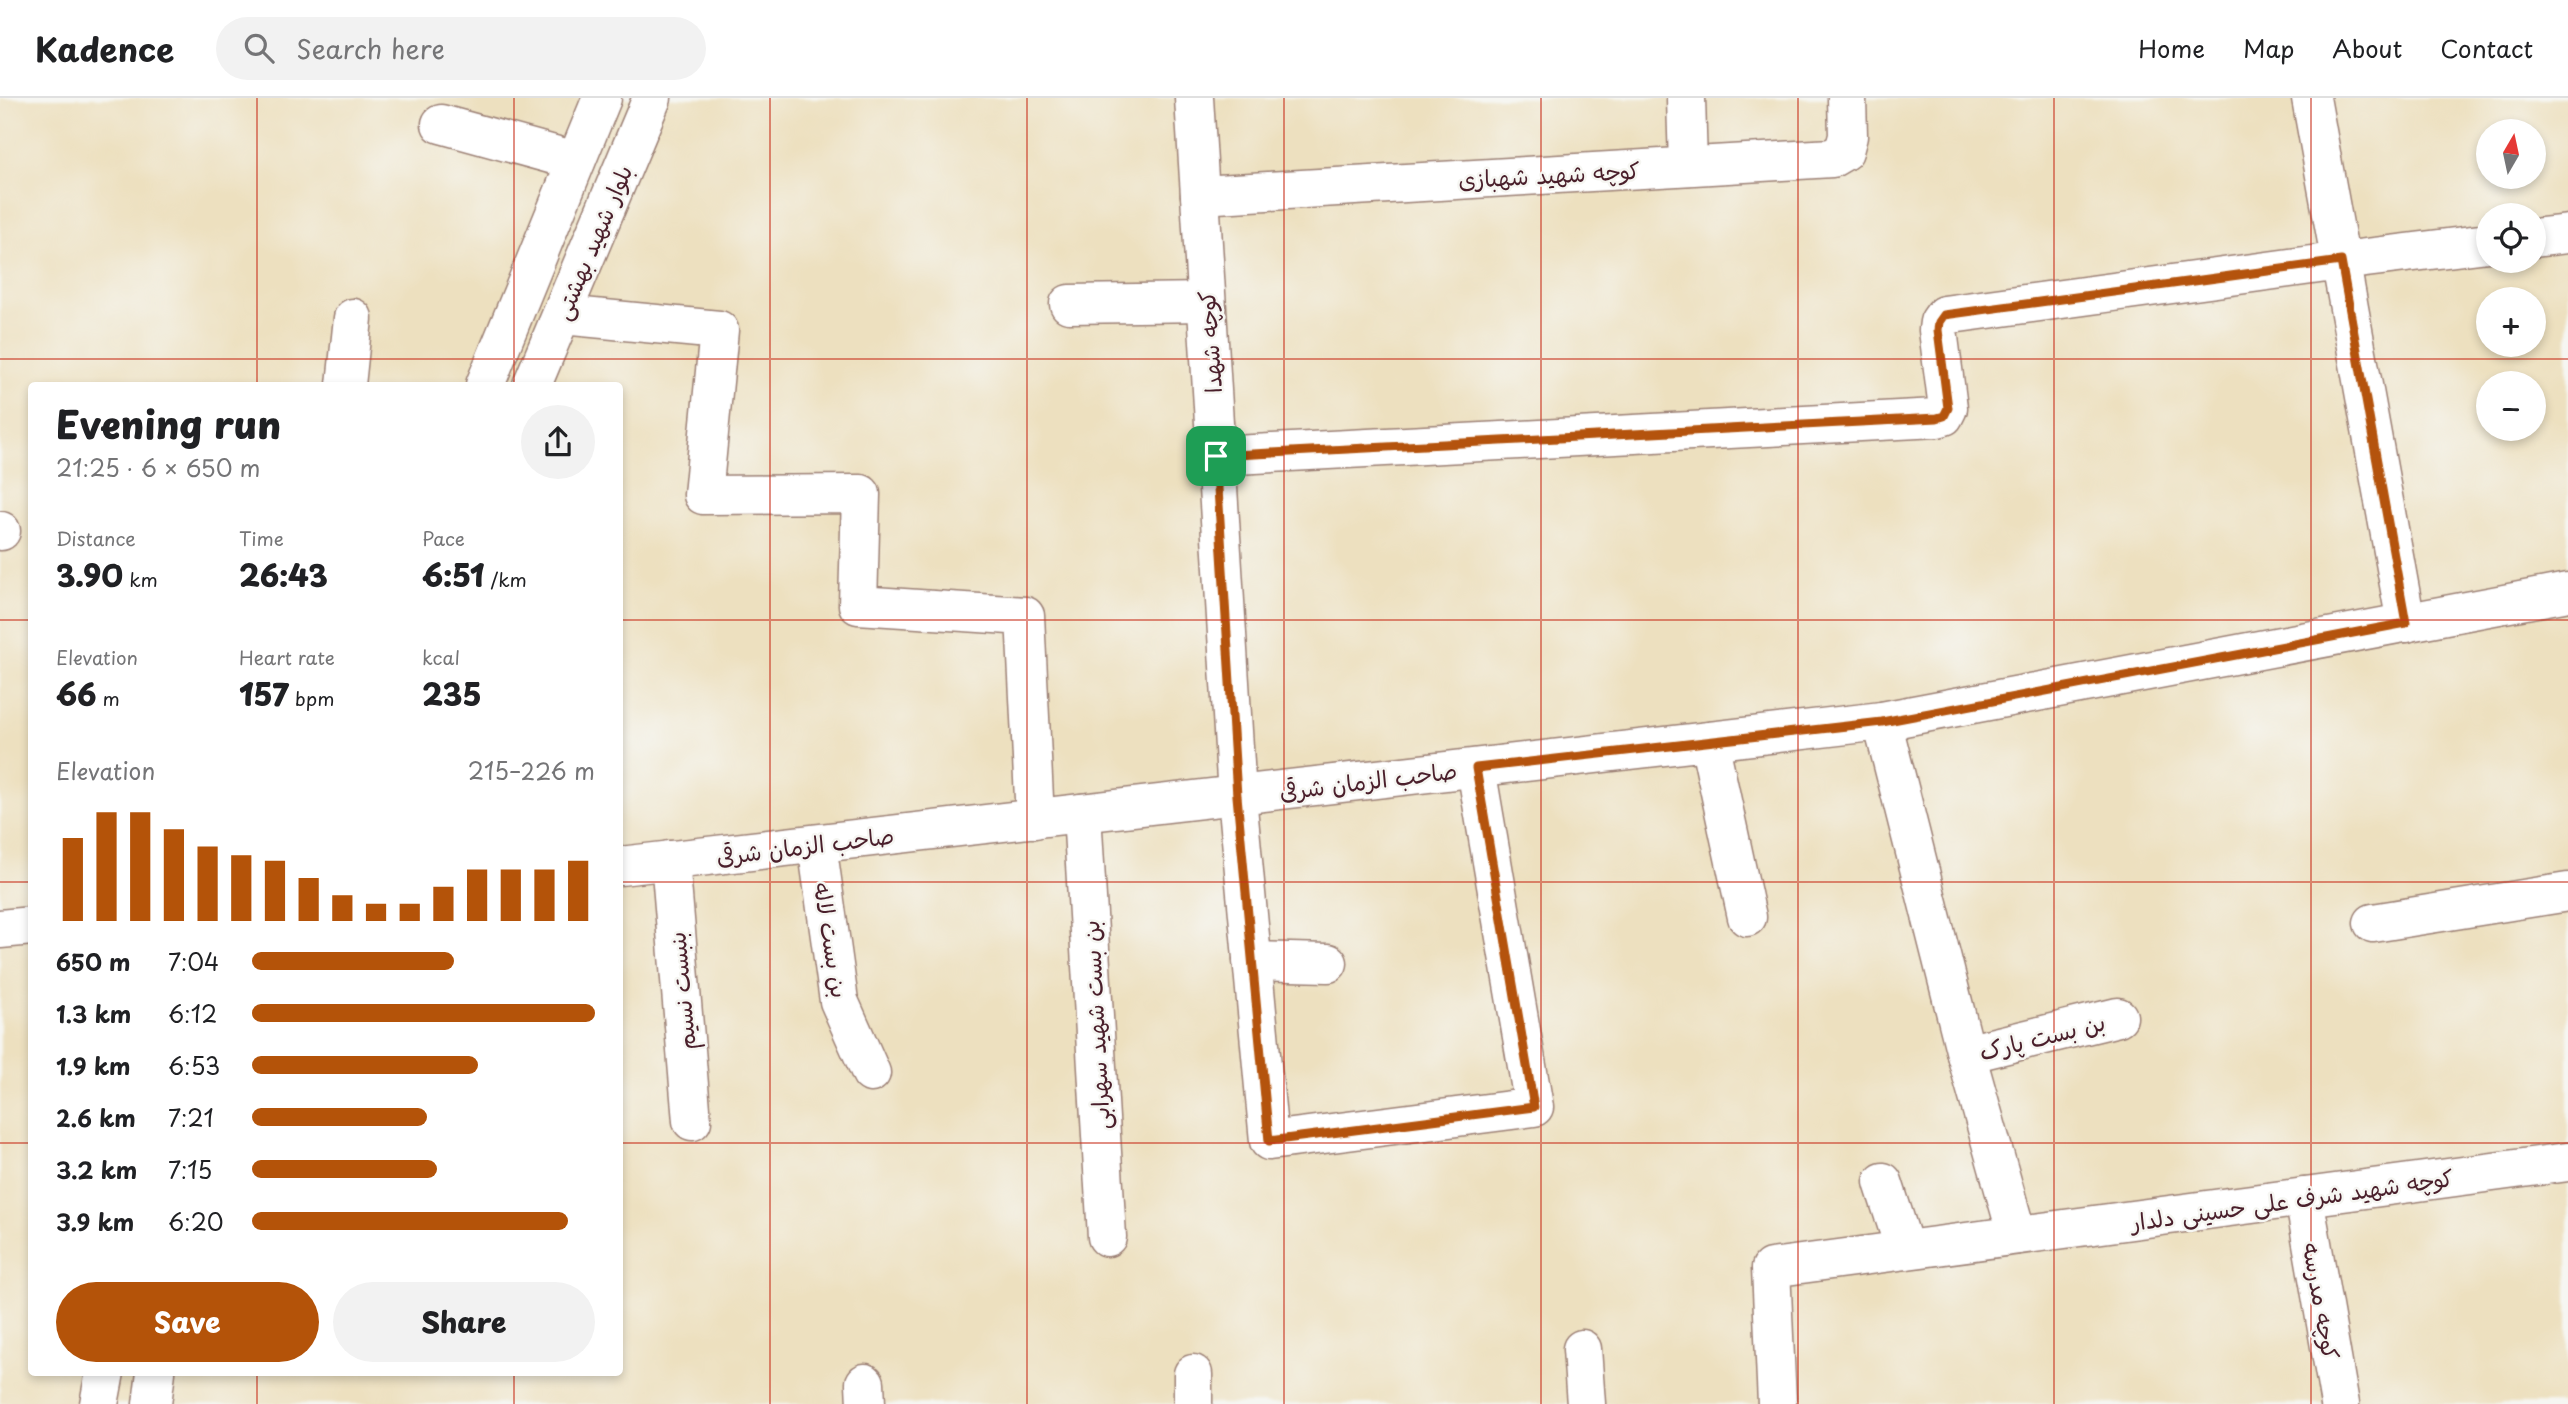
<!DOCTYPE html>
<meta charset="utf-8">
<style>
body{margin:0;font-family:"Playpen Sans","Playpen Sans Arabic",sans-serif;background:#f2f2f2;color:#202124;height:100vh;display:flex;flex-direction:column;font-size:26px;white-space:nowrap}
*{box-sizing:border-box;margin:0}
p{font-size:23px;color:#757577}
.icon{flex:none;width:38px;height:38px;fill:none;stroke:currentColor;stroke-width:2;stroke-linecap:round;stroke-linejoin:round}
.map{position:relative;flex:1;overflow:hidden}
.side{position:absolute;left:28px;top:284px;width:595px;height:994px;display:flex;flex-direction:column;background:#fff;border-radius:7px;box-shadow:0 4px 10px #0003}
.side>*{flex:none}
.needle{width:46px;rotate:9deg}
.buttons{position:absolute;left:2476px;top:21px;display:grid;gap:14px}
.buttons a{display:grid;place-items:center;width:70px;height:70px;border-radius:50%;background:#fff;box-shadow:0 4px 10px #0003;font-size:35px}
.pin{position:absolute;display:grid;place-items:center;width:60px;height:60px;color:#fff;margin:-30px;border-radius:14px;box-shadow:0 4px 10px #0006}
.round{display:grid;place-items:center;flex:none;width:74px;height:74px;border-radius:37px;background:#f2f2f2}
.headline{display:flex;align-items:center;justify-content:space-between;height:119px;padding:0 28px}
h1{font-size:38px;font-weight:800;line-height:52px}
.figures{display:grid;grid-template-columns:repeat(3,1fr);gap:10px;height:119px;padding:7px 28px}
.figures div{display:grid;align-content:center}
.figures b{font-size:30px;font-weight:800}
.figures small{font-size:19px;font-weight:400}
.figures p{font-size:19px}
.chart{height:196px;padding:14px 28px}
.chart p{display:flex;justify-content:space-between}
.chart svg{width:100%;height:126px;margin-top:7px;stroke:#b45309;stroke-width:6}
.primary-button{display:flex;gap:14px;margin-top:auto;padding:14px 28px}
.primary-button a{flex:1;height:80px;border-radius:42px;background:#b45309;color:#fff;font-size:28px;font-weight:800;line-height:80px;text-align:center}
.primary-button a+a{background:#f2f2f2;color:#202124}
ul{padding:0 28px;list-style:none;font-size:23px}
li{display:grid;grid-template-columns:112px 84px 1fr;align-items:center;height:52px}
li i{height:18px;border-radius:9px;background:#b45309}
header{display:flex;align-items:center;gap:42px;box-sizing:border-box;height:98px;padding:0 35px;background:#fff;border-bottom:2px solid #e0e0e0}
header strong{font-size:33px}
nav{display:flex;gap:38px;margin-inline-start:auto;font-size:24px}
.search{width:490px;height:63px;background:#f2f2f2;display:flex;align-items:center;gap:18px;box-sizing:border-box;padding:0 24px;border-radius:38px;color:#757577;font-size:26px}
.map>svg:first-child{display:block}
</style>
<header>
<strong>Kadence</strong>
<div class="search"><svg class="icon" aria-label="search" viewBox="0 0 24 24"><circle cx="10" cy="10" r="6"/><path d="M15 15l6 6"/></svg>Search here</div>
<nav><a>Home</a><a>Map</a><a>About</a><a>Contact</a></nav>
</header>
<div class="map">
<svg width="2568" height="1306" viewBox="0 0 2568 1306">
<rect width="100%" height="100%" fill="#f6f6f2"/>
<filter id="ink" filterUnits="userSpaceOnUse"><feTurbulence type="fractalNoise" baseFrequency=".0143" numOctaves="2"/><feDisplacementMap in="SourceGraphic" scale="14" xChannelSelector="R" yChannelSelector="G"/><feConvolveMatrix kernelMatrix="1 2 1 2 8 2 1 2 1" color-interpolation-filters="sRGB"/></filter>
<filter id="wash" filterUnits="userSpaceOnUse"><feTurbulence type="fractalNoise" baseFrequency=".00686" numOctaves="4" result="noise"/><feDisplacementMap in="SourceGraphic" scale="28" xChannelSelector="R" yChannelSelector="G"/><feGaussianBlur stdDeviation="1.57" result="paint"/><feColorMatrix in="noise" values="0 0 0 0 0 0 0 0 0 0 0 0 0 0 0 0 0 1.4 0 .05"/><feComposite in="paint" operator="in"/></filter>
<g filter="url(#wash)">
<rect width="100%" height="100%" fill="#ede0bf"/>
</g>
<g filter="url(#ink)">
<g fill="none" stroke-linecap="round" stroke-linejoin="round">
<g stroke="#9c8075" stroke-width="41">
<g id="minor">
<path d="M1194 0 1237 698 1269 1043 1534 1009 1476 670"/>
<path d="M1686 0 1688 68"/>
<path d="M2311 0 2406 525"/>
<path d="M441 26 576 63"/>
<path d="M1200 97 1832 60 1844 53 1848 38 1847 0"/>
<path d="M2534 140 2568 136"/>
<path d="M1069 206 1206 204"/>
<path d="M562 217 719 232 703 397 861 396 858 507 1025 518 1035 721"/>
<path d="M346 287 353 220"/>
<path d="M1216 358 1937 320 1944 318 1948 310 1938 232 1939 224 1944 217 2341 163 2488 145"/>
<path d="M0 433H1"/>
<path d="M1882 623 1966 956 2017 1137"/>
<path d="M1709 643 1747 819"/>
<path d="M1082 715 1107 1139"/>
<path d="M817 746 839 903 871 975"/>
<path d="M670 762 692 1023"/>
<path d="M2373 825 2568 794"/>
<path d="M1252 863 1328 865"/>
<path d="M1966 956 2118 919"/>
<path d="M1883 1084 1905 1152"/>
<path d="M2304 1099 2340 1306"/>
<path d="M1582 1251 1586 1306"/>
<path d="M1193 1276V1306"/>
<path d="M865 1285 866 1306"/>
<path d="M1777 1306 1771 1170 2568 1064"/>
</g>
</g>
<g stroke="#9c8075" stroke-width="41">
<g id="major">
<path d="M485 287 602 0"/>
<path d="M532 287 652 0"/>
<path d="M620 768 1882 623 2568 494"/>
<path d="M0 831 32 828"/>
<path d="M99 1306 105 1274"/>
<path d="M152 1306 156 1274"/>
</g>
</g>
<use href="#minor" stroke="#fff" stroke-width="38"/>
<use href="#major" stroke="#fff" stroke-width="38"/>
</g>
</g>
<g fill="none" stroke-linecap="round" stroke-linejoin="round" filter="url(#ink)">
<g stroke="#fff" stroke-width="14">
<path id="route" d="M2341 163 2406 525 1882 624 1476 670 1534 1009 1269 1043 1237 698 1216 358 1937 320 1944 318 1948 310 1938 232 1939 224 1944 217Z"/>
</g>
<use href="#route" stroke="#b45309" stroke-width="9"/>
</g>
<path fill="none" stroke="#c8321e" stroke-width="2" stroke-opacity="0.55" d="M257 0V287M514 0V287M770 0V1306M1027 0V1306M1284 0V1306M1541 0V1306M1798 0V1306M2054 0V1306M2311 0V1306M0 261H2568M0 522H32M620 522H2568M0 784H32M620 784H2568M0 1045H32M620 1045H2568M257 1274V1306M514 1274V1306"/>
<g text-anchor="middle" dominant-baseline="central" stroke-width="5" stroke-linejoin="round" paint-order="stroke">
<g font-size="23" fill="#4a1f2b" stroke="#f6f6f2">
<text transform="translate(1549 76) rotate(-3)">کوچه شهید شهبازی</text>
<text transform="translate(592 144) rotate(-67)">بلوار شهید بهشتی</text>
<text transform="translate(1209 244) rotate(-94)">کوچه شهدا</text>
<text transform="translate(1368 682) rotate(-7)">صاحب الزمان شرقی</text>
<text transform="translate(805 747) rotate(-7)">صاحب الزمان شرقی</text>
<text transform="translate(832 842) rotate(81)">بن بست لاله</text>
<text transform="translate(681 893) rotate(-95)">بنبست نسیم</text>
<text transform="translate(1095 927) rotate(-93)">بن بست شهید سهرابی</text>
<text transform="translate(2042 938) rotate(-14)">بن بست پارک</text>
<text transform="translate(2292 1101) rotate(-8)">کوچه شهید شرف علی حسینی دلدار</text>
<text transform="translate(2322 1203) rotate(80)">کوچه مدرسه</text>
</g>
</g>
</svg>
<div class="buttons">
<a><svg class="needle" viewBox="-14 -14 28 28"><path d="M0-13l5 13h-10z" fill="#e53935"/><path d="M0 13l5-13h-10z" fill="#757577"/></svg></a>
<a><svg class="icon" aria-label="locate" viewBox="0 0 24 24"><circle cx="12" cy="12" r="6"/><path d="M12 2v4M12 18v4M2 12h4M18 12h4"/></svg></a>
<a>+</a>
<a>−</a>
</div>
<div class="pin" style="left:1216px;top:358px;background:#1e9e55"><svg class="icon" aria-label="arrive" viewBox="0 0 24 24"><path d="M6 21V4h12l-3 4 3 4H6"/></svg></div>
<section class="side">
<div class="headline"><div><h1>Evening run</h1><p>21:25 · 6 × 650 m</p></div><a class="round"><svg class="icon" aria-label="share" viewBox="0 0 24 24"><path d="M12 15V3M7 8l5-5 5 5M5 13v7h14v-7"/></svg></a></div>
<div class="figures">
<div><p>Distance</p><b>3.90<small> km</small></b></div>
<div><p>Time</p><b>26:43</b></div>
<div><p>Pace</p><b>6:51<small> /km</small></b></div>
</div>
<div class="figures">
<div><p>Elevation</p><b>66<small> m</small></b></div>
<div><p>Heart rate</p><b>157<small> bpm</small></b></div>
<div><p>kcal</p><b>235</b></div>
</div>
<div class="chart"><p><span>Elevation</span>215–226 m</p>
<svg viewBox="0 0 160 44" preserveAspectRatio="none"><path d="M5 44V15M15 44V6M25 44V6M35 44V12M45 44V18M55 44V21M65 44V23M75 44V29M85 44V35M95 44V38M105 44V38M115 44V32M125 44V26M135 44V26M145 44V26M155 44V23"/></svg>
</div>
<ul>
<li><b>650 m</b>7:04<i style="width:59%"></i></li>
<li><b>1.3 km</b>6:12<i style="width:100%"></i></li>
<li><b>1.9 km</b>6:53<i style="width:66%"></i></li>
<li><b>2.6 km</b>7:21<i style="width:51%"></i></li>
<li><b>3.2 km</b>7:15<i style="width:54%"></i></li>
<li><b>3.9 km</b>6:20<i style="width:92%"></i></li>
</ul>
<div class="primary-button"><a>Save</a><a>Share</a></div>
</section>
</div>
